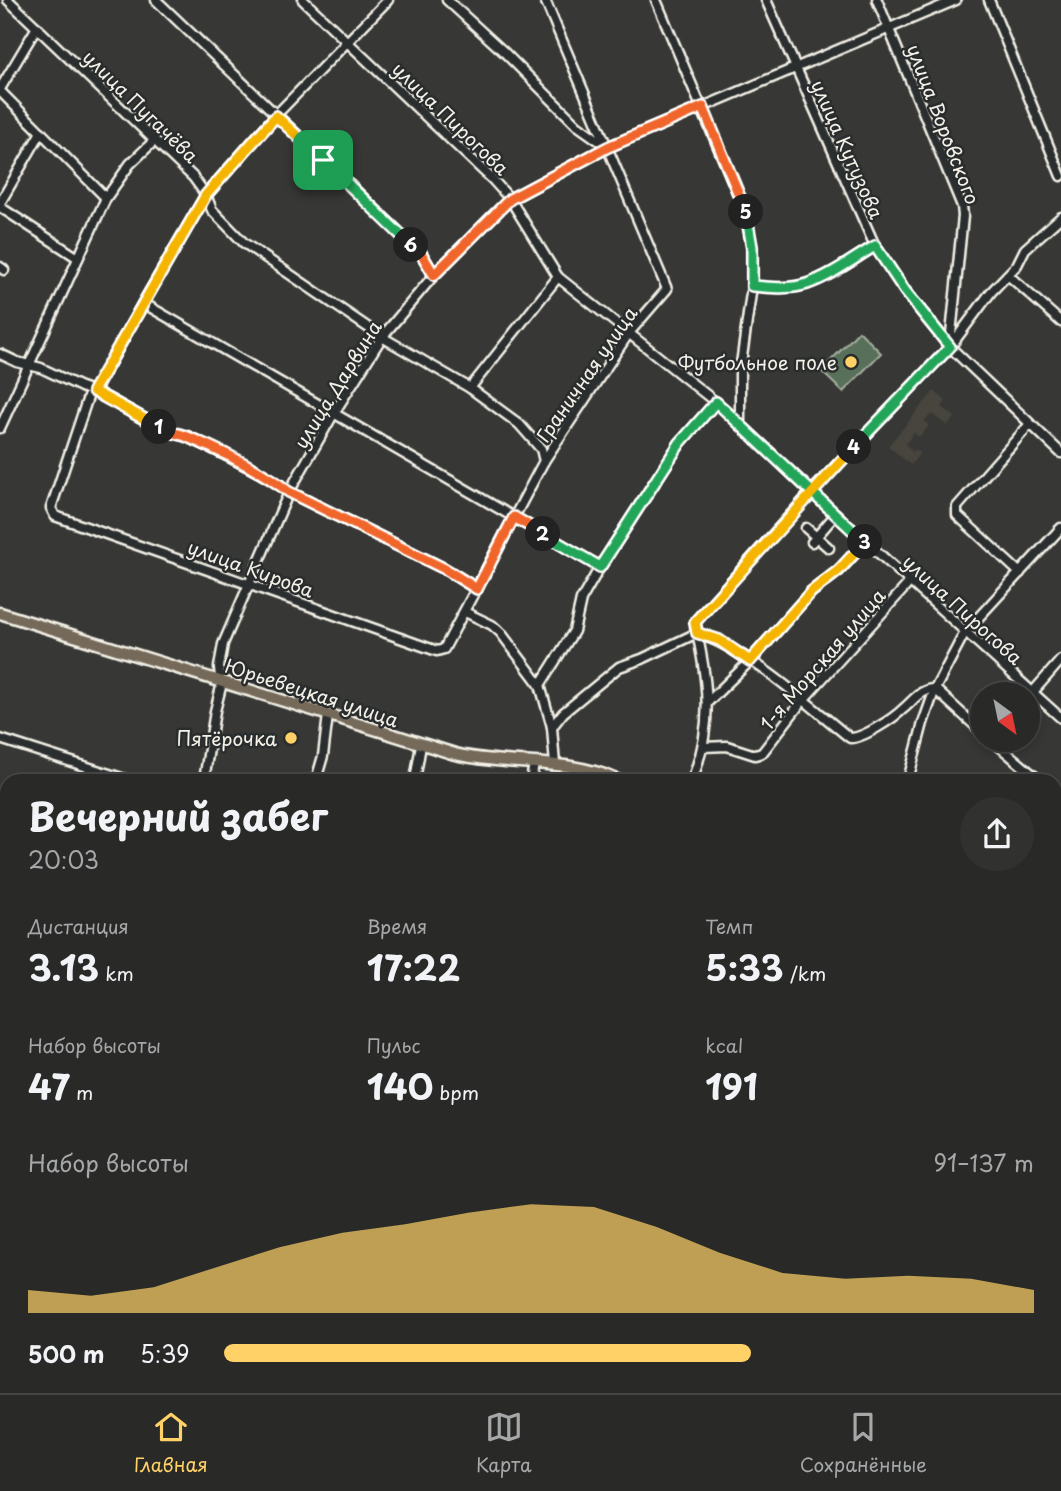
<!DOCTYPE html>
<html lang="ru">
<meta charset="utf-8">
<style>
body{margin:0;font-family:"Playpen Sans",sans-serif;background:#313230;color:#f1f3f6;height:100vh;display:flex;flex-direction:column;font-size:26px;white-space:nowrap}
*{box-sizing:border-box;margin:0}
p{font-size:23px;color:#a5a7a8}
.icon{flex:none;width:38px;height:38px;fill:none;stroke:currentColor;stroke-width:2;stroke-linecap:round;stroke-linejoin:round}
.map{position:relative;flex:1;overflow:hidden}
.drawer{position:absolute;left:0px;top:774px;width:1062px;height:620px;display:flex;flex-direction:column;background:#292a28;border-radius:21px 21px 0 0;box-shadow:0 4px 10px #0003,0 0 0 2px #454645}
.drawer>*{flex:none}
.needle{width:46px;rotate:147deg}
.tools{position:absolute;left:970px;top:682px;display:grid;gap:14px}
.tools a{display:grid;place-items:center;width:70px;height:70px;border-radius:50%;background:#292a28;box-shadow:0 4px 10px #0003,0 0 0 2px #454645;font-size:35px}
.pin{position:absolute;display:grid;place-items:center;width:60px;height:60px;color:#fff;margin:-30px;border-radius:14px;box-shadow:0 4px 10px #0006}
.km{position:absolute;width:35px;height:35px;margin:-18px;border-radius:50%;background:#222;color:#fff;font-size:19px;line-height:35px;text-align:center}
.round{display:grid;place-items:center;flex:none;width:74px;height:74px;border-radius:37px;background:#313230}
.headline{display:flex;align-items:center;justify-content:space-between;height:119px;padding:0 28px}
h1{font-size:38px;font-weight:700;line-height:52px}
.stats{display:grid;grid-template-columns:repeat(3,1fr);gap:10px;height:119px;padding:7px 28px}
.stats div{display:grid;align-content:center}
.stats b{font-size:35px;font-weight:700}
.stats small{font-size:19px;font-weight:400}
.stats p{font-size:19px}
.chart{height:196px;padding:14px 28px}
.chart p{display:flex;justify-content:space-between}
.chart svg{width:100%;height:126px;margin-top:7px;fill:#ffd166;opacity:.7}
ul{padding:0 28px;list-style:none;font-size:23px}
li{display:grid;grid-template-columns:112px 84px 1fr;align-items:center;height:52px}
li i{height:18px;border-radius:9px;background:#ffd166}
.tabs{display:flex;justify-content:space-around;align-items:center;height:98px;border-top:2px solid #454645;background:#292a28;font-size:19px;color:#a5a7a8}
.tabs a{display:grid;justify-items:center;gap:4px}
.tabs .active{color:#ffd166}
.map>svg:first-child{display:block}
</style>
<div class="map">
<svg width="1061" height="1393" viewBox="0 0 1061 1393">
<rect width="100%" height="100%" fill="#373835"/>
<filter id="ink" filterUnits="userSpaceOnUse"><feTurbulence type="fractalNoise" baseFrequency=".0143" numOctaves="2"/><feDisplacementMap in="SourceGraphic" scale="14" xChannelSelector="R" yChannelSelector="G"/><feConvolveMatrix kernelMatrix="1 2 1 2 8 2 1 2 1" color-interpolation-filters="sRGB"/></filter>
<g filter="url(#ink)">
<path fill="#46453e" d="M934 391 946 401 942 407 955 417 947 426 932 414 924 421 929 426 919 437 914 433 905 444 913 452 915 449 920 453 911 465 888 446Z"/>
<path fill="#596f5a" stroke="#a6b0a1" stroke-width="2" d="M859 331 881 353 843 392 821 371Z"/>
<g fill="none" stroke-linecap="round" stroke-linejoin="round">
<g stroke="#f4f1e8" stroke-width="13">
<g id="minor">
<path d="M8 0 193 177 206 195 212 210 244 243 382 337 470 388 519 424 541 449 544 461"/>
<path d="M156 0 421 253 434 275"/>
<path d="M303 0 492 179 510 199 558 277 723 408 811 492 1061 718"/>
<path d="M388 0 276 115 206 195 143 303 98 385 88 397 51 508 55 516 437 651 444 649 544 461 629 333 667 289 545 0"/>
<path d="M447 0 505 53 577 125 608 147"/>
<path d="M656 0 745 211 752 247V286L740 371V424"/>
<path d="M766 0 875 246 905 291 950 347 1061 453"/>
<path d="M877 0 962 206 963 216 950 344"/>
<path d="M989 0 1061 176"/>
<path d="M0 89 37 27"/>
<path d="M0 91 106 198"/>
<path d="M0 203 41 132"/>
<path d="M0 207 78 258"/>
<path d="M0 267 4 270"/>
<path d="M1008 275 1061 322"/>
<path d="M752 286C770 287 789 290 807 284 831 276 853 259 875 246"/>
<path d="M143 303 600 567"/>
<path d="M0 354 17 362 41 368 81 387 98 393 168 432 187 436 272 479 289 492 445 569 477 589"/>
<path d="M470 388 558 277"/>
<path d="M0 428 106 198 130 164 155 140"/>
<path d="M806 528 829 548"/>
<path d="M812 542 836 514"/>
<path d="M1020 573 957 515V507L1030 424"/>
<path d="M465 612 492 625 501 633 540 685 552 727 555 765"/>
<path d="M540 685 574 631 581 600 600 567 680 443 716 402"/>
<path d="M935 689 982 732"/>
<path d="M1032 693 1061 660"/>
<path d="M708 702 750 661 811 592 839 571 865 542"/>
<path d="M552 727 563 713 619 667 642 659 697 633C753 653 804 701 850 738 862 739 894 718 903 709 913 701 921 688 935 689"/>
<path d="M0 739 128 780"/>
<path d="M992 740 1039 780"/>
<path d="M703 747 727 746 755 755 762 753 803 700 910 582"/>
<path d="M204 780 215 711 221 687 219 667 223 644 289 492 334 413 382 337 434 275 510 199 608 147 956 0"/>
<path d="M316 780 323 756 328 715"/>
<path d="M415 780 421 745"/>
<path d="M531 780 534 764"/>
<path d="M692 780C715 722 707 681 695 622L811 492 950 347 991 292 1017 265 1025 249 1061 217"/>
<path d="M908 780 923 723 935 689 965 632 1061 528"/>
<path d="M1055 795 1061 800"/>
<path d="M0 841 7 843"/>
<path d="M1055 856 1061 847"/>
<path d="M0 888 7 889"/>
<path d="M0 959H7"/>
<path d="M0 1032 7 1033"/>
<path d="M0 1093H7"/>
<path d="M1055 1110 1061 1113"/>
<path d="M0 1168 7 1167"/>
<path d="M1055 1183H1061"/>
<path d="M0 1239 7 1238"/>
<path d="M1055 1262 1061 1254"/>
<path d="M1055 1312 1061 1325"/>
<path d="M0 1320 7 1319"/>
<path d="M61 1386 62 1393"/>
<path d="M458 1386 460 1393"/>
<path d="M500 1386 502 1393"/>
<path d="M889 1386 892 1393"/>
<path d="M346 1393 350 1386"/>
<path d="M397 1393 400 1386"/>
<path d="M832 1393 839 1386"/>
</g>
</g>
<g stroke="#f4f1e8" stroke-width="15">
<g id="major">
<path d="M0 613 455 754C508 767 568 757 617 780"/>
<path d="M1055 1029 1061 1032"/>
</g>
</g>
<use href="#minor" stroke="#2a2d2e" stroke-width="8"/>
<use href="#major" stroke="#746a5a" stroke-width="10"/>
</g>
</g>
<g fill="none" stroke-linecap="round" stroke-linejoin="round" filter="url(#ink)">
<g stroke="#fff" stroke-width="14">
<path id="split-1" d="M159 427 93 391 206 195 276 116 323 160"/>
</g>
<g stroke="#fff" stroke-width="14">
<path id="split-2" d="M159 427C169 433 180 433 190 438 224 452 260 470 289 492L445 569 477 589 514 517 543 534"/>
</g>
<g stroke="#fff" stroke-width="14">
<path id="split-3" d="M543 534 600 567 680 443 716 402 865 542"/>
</g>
<g stroke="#fff" stroke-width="14">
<path id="split-4" d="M854 447 695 622 697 633 719 640 750 661 811 592 839 570 865 542"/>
</g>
<g stroke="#fff" stroke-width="14">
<path id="split-5" d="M746 212 752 247V286C770 287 789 290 807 284 831 276 853 259 875 246L905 291 950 347 854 447"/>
</g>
<g stroke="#fff" stroke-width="14">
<path id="split-6" d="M411 245 421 253 434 275 510 199 608 147 703 107 746 212"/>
</g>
<g stroke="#fff" stroke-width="14">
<path id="split-7" d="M323 160 411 245"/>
</g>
<use href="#split-1" stroke="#f5b400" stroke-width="9"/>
<use href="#split-2" stroke="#f0652b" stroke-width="9"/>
<use href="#split-3" stroke="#22a559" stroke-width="9"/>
<use href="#split-4" stroke="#f5b400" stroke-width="9"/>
<use href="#split-5" stroke="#22a559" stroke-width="9"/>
<use href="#split-6" stroke="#f0652b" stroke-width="9"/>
<use href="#split-7" stroke="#22a559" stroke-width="9"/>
</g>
<g fill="#ffd166" stroke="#2a2d2e" stroke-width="2.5">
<circle cx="851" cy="362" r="7"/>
<circle cx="291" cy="738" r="7"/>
</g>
<g text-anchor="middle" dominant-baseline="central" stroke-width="5" stroke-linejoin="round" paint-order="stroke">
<g font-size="19" fill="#f4f1e8" stroke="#2a2d2e">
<text transform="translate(141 106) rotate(44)">улица Пугачёва</text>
<text transform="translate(451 118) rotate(44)">улица Пирогова</text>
<text transform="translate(944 124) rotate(69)">улица Воровского</text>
<text transform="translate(848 149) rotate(66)">улица Кутузова</text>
<text transform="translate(586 374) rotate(-55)">Граничная улица</text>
<text transform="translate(337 384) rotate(-58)">улица Дарвина</text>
<text transform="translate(251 568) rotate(20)">улица Кирова</text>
<text transform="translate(963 609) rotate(42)">улица Пирогова</text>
<text transform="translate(822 659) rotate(-49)">1-я Морская улица</text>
<text transform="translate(312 692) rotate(18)">Юрьевецкая улица</text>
</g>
<g font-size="19" fill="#f4f1e8" stroke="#2a2d2e" text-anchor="end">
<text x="837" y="362">Футбольное поле</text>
<text x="277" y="738">Пятёрочка</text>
</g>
</g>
</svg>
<div class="tools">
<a><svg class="needle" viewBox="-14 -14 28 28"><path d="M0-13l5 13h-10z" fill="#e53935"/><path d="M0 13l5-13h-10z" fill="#a5a7a8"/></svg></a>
</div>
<div class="pin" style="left:323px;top:160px;background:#1e9e55"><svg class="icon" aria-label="arrive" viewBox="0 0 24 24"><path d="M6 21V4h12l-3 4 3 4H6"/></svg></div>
<b class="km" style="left:159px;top:427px">1</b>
<b class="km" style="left:543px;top:534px">2</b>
<b class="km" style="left:865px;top:542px">3</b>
<b class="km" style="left:854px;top:447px">4</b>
<b class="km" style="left:746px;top:212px">5</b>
<b class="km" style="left:411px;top:245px">6</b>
<section class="drawer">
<div class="headline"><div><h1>Вечерний забег</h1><p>20:03</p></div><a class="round"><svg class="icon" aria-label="share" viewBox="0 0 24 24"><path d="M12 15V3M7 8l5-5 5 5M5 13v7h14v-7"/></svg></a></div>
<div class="stats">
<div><p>Дистанция</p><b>3.13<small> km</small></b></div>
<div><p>Время</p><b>17:22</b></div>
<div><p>Темп</p><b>5:33<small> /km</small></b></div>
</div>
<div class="stats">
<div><p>Набор высоты</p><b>47<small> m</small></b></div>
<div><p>Пульс</p><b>140<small> bpm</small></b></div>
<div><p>kcal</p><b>191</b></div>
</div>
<div class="chart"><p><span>Набор высоты</span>91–137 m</p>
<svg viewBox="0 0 160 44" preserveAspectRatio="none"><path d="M0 44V36L10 38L20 35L30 28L40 21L50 16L60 13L70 9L80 6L90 7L100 14L110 23L120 30L130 32L140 31L150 32L160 36V44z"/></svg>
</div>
<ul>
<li><b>500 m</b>5:39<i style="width:65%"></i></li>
</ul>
</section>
</div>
<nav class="tabs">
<a class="active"><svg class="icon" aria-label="home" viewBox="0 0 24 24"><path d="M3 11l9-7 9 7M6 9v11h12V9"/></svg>Главная</a>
<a><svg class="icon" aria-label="map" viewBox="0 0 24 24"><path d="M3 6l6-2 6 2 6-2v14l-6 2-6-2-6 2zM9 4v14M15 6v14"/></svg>Карта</a>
<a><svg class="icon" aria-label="saved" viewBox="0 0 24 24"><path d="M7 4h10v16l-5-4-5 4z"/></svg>Сохранённые</a>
</nav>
